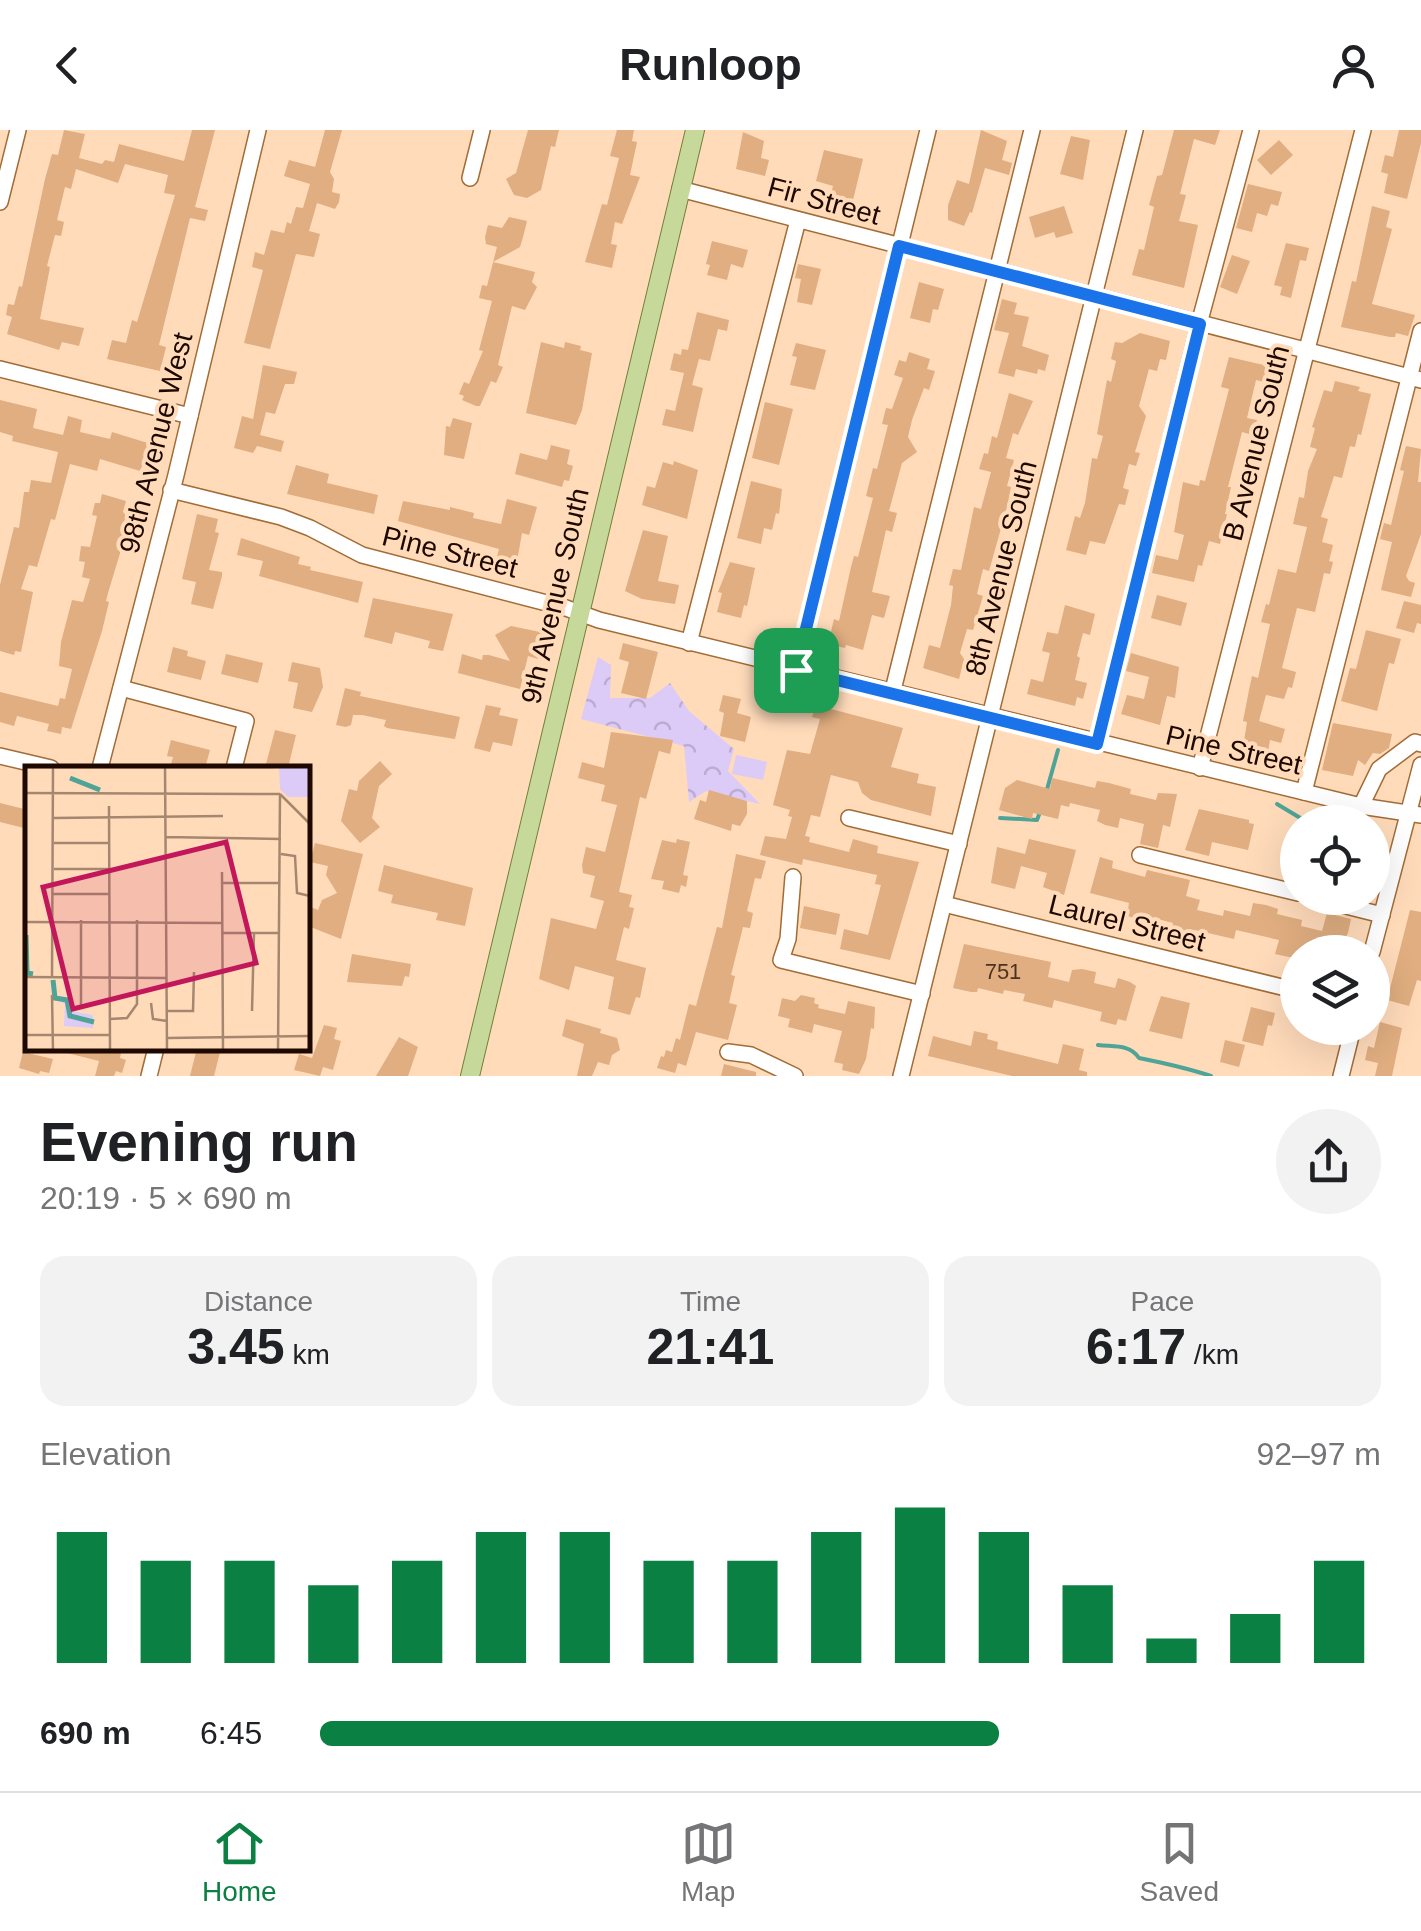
<!DOCTYPE html>
<meta charset="utf-8">
<style>
body{margin:0;font-family:Helvetica,sans-serif;background:#f2f2f2;color:#202124;height:100vh;display:flex;flex-direction:column;font-size:38px;white-space:nowrap}
*{box-sizing:border-box;margin:0}
p{font-size:32px;color:#757577}
.icon{flex:none;width:55px;height:55px;fill:none;stroke:currentColor;stroke-width:2;stroke-linecap:round;stroke-linejoin:round}
.map{position:relative;height:946px;overflow:hidden}
.panel{display:flex;flex-direction:column;background:#fff;flex:1}
.panel>*{flex:none}
.tools{position:absolute;left:1280px;top:675px;display:grid;gap:20px}
.tools a{display:grid;place-items:center;width:110px;height:110px;border-radius:50%;background:#fff;box-shadow:0 10px 40px #0002;font-size:50px}
.pin{position:absolute;display:grid;place-items:center;width:85px;height:85px;color:#fff;margin:-42px;border-radius:20px;box-shadow:0 5px 15px #0006}
.round{display:grid;place-items:center;flex:none;width:105px;height:105px;border-radius:52px;background:#f2f2f2}
.overview{display:flex;align-items:center;justify-content:space-between;height:170px;padding:0 40px}
h1{font-size:55px;font-weight:700;line-height:75px}
.metrics{display:grid;grid-template-columns:repeat(3,1fr);gap:15px;height:170px;padding:10px 40px}
.metrics div{display:grid;align-content:center;border-radius:25px;background:#f2f2f2;text-align:center}
.metrics b{font-size:50px;font-weight:700}
.metrics small{font-size:28px;font-weight:400}
.metrics p{font-size:28px}
.chart{height:280px;padding:20px 40px}
.chart p{display:flex;justify-content:space-between}
.chart svg{width:100%;height:180px;margin-top:10px;stroke:#0b8043;stroke-width:6}
ul{padding:0 40px;list-style:none;font-size:32px}
li{display:grid;grid-template-columns:160px 120px 1fr;align-items:center;height:75px}
li i{height:25px;border-radius:12px;background:#0b8043}
header{display:flex;justify-content:space-between;align-items:center;height:130px;padding:0 40px;background:#fff;font-size:45px;font-weight:700}
.dock{display:flex;justify-content:space-around;align-items:center;height:140px;border-top:2px solid #e0e0e0;background:#fff;font-size:28px;color:#757577}
.dock a{display:grid;justify-items:center;gap:5px}
.dock .selected{color:#0b8043}
.map>svg:first-child{display:block}
</style>
<header><svg class="icon" aria-label="back" viewBox="0 0 24 24"><path d="M15 5l-7 7 7 7"/></svg>Runloop<svg class="icon" aria-label="person" viewBox="0 0 24 24"><circle cx="12" cy="8" r="4"/><path d="M4 21q1-7 8-7t8 7"/></svg></header>
<div class="map">
<svg width="1421" height="946" viewBox="0 0 1421 946">
<defs>
<pattern id="forest-crowns" width="20" height="18" patternUnits="userSpaceOnUse" patternTransform="scale(2.5)"><rect width="20" height="18" fill="#dccaf7"/><path d="M2 6a3 3 0 1 1 6 0M12 15a3 3 0 1 1 6 0" fill="none" stroke="#bcacd2"/></pattern>
</defs>
<rect width="100%" height="100%" fill="#ffdbba"/>
<path fill="url(#forest-crowns)" d="M598 527 611 535 610 568H650L670 553 689 581 734 619 728 641 760 674 706 661 689 672 684 616 581 589Z"/>
<path fill="#dccaf7" d="M736 625 767 632 763 650 732 644Z"/>
<g fill="none" stroke-linecap="round" stroke-linejoin="round">
<g stroke="#4fa397" stroke-width="4">
<path d="M1046 663 1058 620"/>
<path d="M1277 674 1307 692H1316"/>
<path d="M1000 688 1037 690 1040 682"/>
<path d="M1098 915C1114 917 1130 914 1139 928 1164 933 1187 938 1211 946"/>
</g>
</g>
<g fill="#e0ae80">
<path d="M64 0 85 4 79 28 102 34 105 30 114 32 119 14 184 31 192 0H215L195 77 208 80 205 91 190 88 159 215 166 217 160 241 107 229 112 210 126 213 132 190 137 192 175 65 164 63 168 45 125 34 118 53 76 39 71 59 65 57 57 90 64 92 61 106 55 105 47 136 50 137 40 189 84 198 79 216 62 212 59 220 7 204 12 187 6 185 8 174 14 175 19 156 22 157 45 49 52 24 58 25Z"/>
<path d="M325 0H342L330 42 334 49 332 62 340 64 339 72 335 79 317 73 309 101 320 104 314 127 296 124 270 219 244 213 263 140 252 137 255 122 264 125 271 100 284 103 287 92 291 94 296 77 303 78 310 54 284 46 289 30 315 37Z"/>
<path d="M528 0H559L555 17 551 16 541 60 527 68 514 65 506 49 516 43Z"/>
<path d="M617 0H634L632 11 637 12 630 45 640 47 622 94 615 92 611 114 617 115 612 138 585 132 602 74 607 75 619 28 610 26Z"/>
<path d="M981 0 1007 11 1002 30 1012 33 1009 45 985 38 972 83 970 82 964 96 948 90V75L957 50 969 54Z"/>
<path d="M1174 0H1220L1215 15 1194 9 1180 64 1186 65 1179 91 1198 95 1184 158 1132 145 1139 119 1144 120 1154 77 1149 75 1157 46 1162 45Z"/>
<path d="M1399 0H1421V13L1407 69 1384 63 1388 44 1381 42 1385 25 1393 27Z"/>
<path d="M743 2 764 11 761 28 769 30 765 46 736 39Z"/>
<path d="M1071 6 1090 10 1083 50 1060 44Z"/>
<path d="M1279 10 1293 25 1271 45 1257 30Z"/>
<path d="M824 20 863 29 853 70 831 64 833 56 816 51Z"/>
<path d="M1248 54 1282 62 1278 76 1271 74 1267 86 1257 83 1252 102 1236 98Z"/>
<path d="M1064 76 1073 103 1056 108 1054 102 1035 108 1029 87Z"/>
<path d="M1372 76 1390 81 1386 97 1392 99 1372 174 1415 185 1408 206 1396 203 1395 207H1390L1341 197 1352 151 1356 152Z"/>
<path d="M509 87 527 91 523 107 520 117 493 132 535 142 532 152 537 157 525 180 512 176 498 235 503 237 496 253 491 251 480 276H476L462 270 464 266 459 264 464 252 469 254 483 221 479 220 492 171 479 168 482 155 487 156 497 117 486 114 485 107 488 95 502 98Z"/>
<path d="M712 111 748 120 743 138 731 134 727 150 707 145 710 135 706 134Z"/>
<path d="M1286 113 1309 118 1306 131 1300 130 1291 168 1280 165 1282 157 1274 155Z"/>
<path d="M1232 125 1250 131 1237 164 1220 157Z"/>
<path d="M798 134 821 139 812 175 797 172 801 149 795 148Z"/>
<path d="M919 152 944 159 938 180 933 179 930 193 910 188Z"/>
<path d="M1002 169 1017 173 1014 184 1029 187 1022 216 1049 225 1045 241 1038 239 1037 244 1016 239 1014 247 998 243 1009 203 994 200Z"/>
<path d="M697 182 729 190 727 201 718 199 710 231 699 229 692 255 703 258 693 302 662 295 666 279 675 281 684 243 670 240 674 223 681 225 682 219 688 220Z"/>
<path d="M1140 203 1170 211 1166 230 1160 229 1157 241 1149 239 1139 276 1146 286 1135 322 1140 323 1136 336 1129 334 1123 358 1129 360 1125 375 1119 374 1105 414 1090 411 1086 425 1066 420 1075 386 1080 388 1085 373 1092 328 1097 329 1103 306 1097 304 1107 250 1111 252 1116 231 1111 229 1115 212 1122 213Z"/>
<path d="M541 212 564 218 565 212 581 216 580 220 592 223 582 280 576 295 526 283Z"/>
<path d="M796 213 826 220 815 260 790 255 797 227 792 226Z"/>
<path d="M909 222 930 229 927 239 935 241 929 260 924 258 912 290 908 307 917 322 902 333 889 381 897 383 892 402 886 400 872 462 890 466 884 488 872 485 863 520 846 515 845 518 828 514 834 489 839 491 851 437 854 426 858 427 873 368 866 366 873 338 877 339 888 295 882 294 886 278 892 279 903 248 894 245 899 230 906 232Z"/>
<path d="M1229 227 1268 236 1264 252 1256 250 1247 288 1257 290 1253 305 1242 302 1228 357H1231L1225 384H1227L1220 414 1209 411 1202 436 1198 435 1194 452 1152 443 1156 425 1178 430 1184 405 1174 402 1183 352 1199 356 1200 350 1205 351 1229 259 1221 257Z"/>
<path d="M263 235 297 242 294 254H285L275 284 266 282 260 305 284 311 281 322 257 316 253 323 234 318 242 286 253 289Z"/>
<path d="M1335 251 1360 257 1358 261 1371 264 1361 305 1358 304 1355 317 1350 316 1342 348 1334 346 1321 387 1328 389 1322 412 1333 415 1329 431 1333 432 1330 444 1324 443 1315 482 1297 478 1282 538 1296 542 1292 558 1288 557 1284 569 1266 565 1259 591 1285 599 1281 613 1270 610 1268 622 1243 617 1247 592 1243 591 1249 560 1252 546 1258 548 1270 494 1261 492 1266 474 1269 475 1278 439 1296 443 1307 397 1293 394 1299 367 1304 368 1308 341 1317 319 1310 317 1315 298 1312 297 1324 260 1332 262Z"/>
<path d="M1009 263 1033 271 1018 305 1013 303 1006 328 1014 330 1007 356 1011 357 1007 377 989 441 983 439 977 464 983 466 973 500 967 499 960 523 964 529 959 549 923 538 929 515 940 518 951 475 953 456 949 455 953 439 961 440 974 377 981 379 991 342 979 339 984 323 988 324 992 306 997 308Z"/>
<path d="M0 270 37 279 33 298 63 305 68 286 82 290 80 302 110 309 112 302 151 314 140 341 100 329 97 341 70 334 55 390 51 389 37 437 29 435 21 459 33 462 21 522 15 521 14 525 0 521V455L14 397 19 398 24 362H29L31 350 51 353 58 322 12 311 13 306 0 302Z"/>
<path d="M765 272 793 279 779 335 752 328Z"/>
<path d="M453 288 472 293 464 329 444 325 446 296 450 297Z"/>
<path d="M551 315 570 320 567 334 573 336 569 351 564 350 562 357 515 344 520 323 547 330Z"/>
<path d="M1406 316 1421 319 1418 352H1421V404L1406 446 1409 451 1415 453 1411 467 1381 460 1392 412 1380 409 1384 393 1391 395 1404 341 1400 340Z"/>
<path d="M674 331 698 340 687 389 642 375 647 356 655 358 663 332 673 335Z"/>
<path d="M296 335 329 344 327 353 378 365 374 384 287 364Z"/>
<path d="M751 351 782 359 779 384 776 383 772 400 764 398 761 414 737 408Z"/>
<path d="M102 364 126 371 123 382 130 390 108 463 106 471 109 472 102 501 71 599 62 597 61 604 47 601 49 594 17 586 14 596 0 592V562L58 576 60 568 65 569 72 539 59 536 61 512 72 470 83 472 90 449 82 447 85 432 79 431 81 416 90 417 97 386 92 385 95 373H100Z"/>
<path d="M507 369 537 377 529 405 522 403 515 443 494 438 499 419 398 391 403 371 450 380V377L474 383 473 388 501 394Z"/>
<path d="M197 384 218 389 215 402 219 403 209 440 222 442V446L213 479 191 474 196 452 182 449Z"/>
<path d="M643 400 668 406 658 451 679 455 675 474 642 469 625 461Z"/>
<path d="M241 408 300 427 298 434 311 437 310 440 363 452 358 473 259 446 263 431 237 425Z"/>
<path d="M730 432 755 438 747 476 744 475 741 488 717 482 722 463 718 462Z"/>
<path d="M1157 465 1187 473 1181 496 1151 488Z"/>
<path d="M373 468 453 484 443 521 428 518 430 511 395 502 392 514 364 507Z"/>
<path d="M1404 471 1421 475V494L1417 493 1414 503 1396 498Z"/>
<path d="M1065 475 1095 484 1090 505 1083 503 1077 526 1080 528 1075 550 1087 553 1083 569 1077 567 1075 576 1027 564 1031 549 1043 552 1050 523 1042 521 1047 502 1058 504Z"/>
<path d="M511 496 545 503 538 529 528 526 520 559 458 543 462 524 482 530 483 525H489L510 531 495 505Z"/>
<path d="M1366 500 1401 509 1394 534 1389 533 1377 581 1341 571 1350 538 1356 539Z"/>
<path d="M623 513 658 522 646 569 621 563 629 532 619 529Z"/>
<path d="M173 517 188 521 187 526 206 531 201 550 167 542Z"/>
<path d="M1131 523 1179 537 1175 568 1167 566 1160 595 1121 584 1127 565 1144 569 1149 547 1126 541Z"/>
<path d="M226 524 263 533 258 553 221 544Z"/>
<path d="M292 532 320 538 323 557 312 582 293 578 298 553 288 551Z"/>
<path d="M345 558 361 562 360 566 460 587 455 609 387 598 384 596 386 590 362 585H353L351 595 346 597 336 595Z"/>
<path d="M723 565 741 569 737 583 751 587 745 612 720 606 724 583 719 581Z"/>
<path d="M486 575 501 578 499 585 518 589 512 616 493 612 490 622 474 618Z"/>
<path d="M816 575 903 598 891 637 919 644 917 653 936 657 931 686 871 670 862 663 858 652 831 645 820 687 811 685 805 706 810 707 809 712 849 722 853 709 878 716 877 723 919 732 890 830 840 819 844 799 868 805 881 755 875 754 877 745 803 729 802 735 760 725 765 706 786 709 792 687 788 686 790 680 773 675 787 620 810 624 820 589 812 587Z"/>
<path d="M1333 593 1392 604 1389 618 1380 624 1373 623 1365 635 1358 630 1353 646 1322 640Z"/>
<path d="M275 600 296 605 288 638H265Z"/>
<path d="M611 602 673 610 670 624 659 621 646 669 640 667 619 762 632 765 629 777 634 778 629 799 624 797 616 830 646 838 640 868 636 867 630 885 608 879 614 847 575 836 569 860 539 849 551 788 596 799 604 771 590 767 595 746 583 743 582 735 586 717 605 722 617 675 601 671 605 655 578 648 582 632 604 638Z"/>
<path d="M171 610 210 620 205 638H170L173 627 167 626Z"/>
<path d="M380 631 392 644 379 656 372 688 380 697 360 713 341 691 349 659 357 661 359 651Z"/>
<path d="M1052 648 1095 658 1097 651 1109 653 1131 659 1130 664 1156 670 1158 663 1177 664 1170 697 1163 695 1158 718 1140 714 1144 694 1120 688 1118 698 1105 695 1097 691 1100 680 1070 673 1069 677 1061 675 1058 689 1033 683 1032 689 999 680 1005 658 1017 650 1050 659Z"/>
<path d="M709 660 747 671V684L740 696 732 694 731 701 694 689 700 670 706 672Z"/>
<path d="M0 673 28 680V699L0 692Z"/>
<path d="M1199 679 1249 690V693L1254 694 1248 720 1212 712 1209 726 1185 720Z"/>
<path d="M677 709 690 712 683 745 688 746 686 757 681 755 679 763 662 759 664 751 651 749 662 710 676 713Z"/>
<path d="M1029 709 1076 720 1064 765 1043 757 1047 743 1021 736 1015 759 991 753 997 717 1025 724Z"/>
<path d="M315 713 363 724 341 809 308 796V776L318 780 322 770 337 763 326 745 328 736 310 732Z"/>
<path d="M736 724 766 731 761 749 755 748 747 781 753 783 750 798 743 797 731 845 735 846 729 873 737 875 728 910 696 902 686 936 678 933 675 943 657 938 661 926 664 927 666 920 672 922 676 908 680 910 689 874 696 876 717 797 722 798Z"/>
<path d="M1100 727 1113 731 1112 738 1119 740 1145 747 1147 740 1190 750 1186 766 1200 770 1197 780 1223 786 1224 780 1250 786 1253 773 1266 775 1278 779 1277 784 1302 790 1301 796 1322 801 1327 783 1351 789 1348 803 1339 821 1312 814 1310 822H1298V827H1289L1275 824 1279 810 1236 800 1234 809 1195 800 1194 804 1172 798 1173 793 1146 786 1145 791 1127 786 1129 773 1090 763Z"/>
<path d="M384 735 473 758 465 796 436 790 438 783 391 773 393 765 378 761Z"/>
<path d="M804 776 840 784 836 805 800 798Z"/>
<path d="M1410 780 1421 782V851L1417 850 1409 876 1387 870Z"/>
<path d="M964 814 1051 832 1048 847 1069 852 1072 840 1082 839 1096 842 1094 853 1115 858 1118 848 1130 852 1136 856 1126 891 1118 889 1116 895 1100 891 1102 882 1054 870 1052 878 1023 871 1025 864 1004 860 1003 864 978 858 977 862H971L953 858Z"/>
<path d="M352 824 411 834 409 847 405 846 402 856 347 852Z"/>
<path d="M801 865 815 868 814 873 819 875 818 878 845 884 848 871 875 877 874 899 871 898 866 929 859 944 842 940 843 934 834 932 842 901 814 894 812 903 788 897 790 889 778 886 782 868 795 871Z"/>
<path d="M1161 866 1190 873 1182 909 1149 901Z"/>
<path d="M1251 877 1275 883 1272 896 1268 895 1263 916 1242 911Z"/>
<path d="M566 889 601 899 600 903 617 908 620 920 612 925 609 935 598 932 592 946H577L584 914 562 906Z"/>
<path d="M1380 892 1402 898 1392 946H1375L1378 933 1365 930 1368 916 1374 918Z"/>
<path d="M324 895 337 898 334 909 341 911 333 940 323 937 320 946 294 940 299 924 312 928Z"/>
<path d="M974 901 988 904 987 909 998 912 997 919 1058 934 1063 914 1084 919 1079 940 1087 942V946H1012L928 926 933 906 971 916Z"/>
<path d="M399 907 418 917 408 946H376Z"/>
<path d="M1225 910 1245 915 1239 937 1220 932Z"/>
<path d="M68 918H122L120 928 126 930 122 943 116 941 114 946H95L99 931 67 923Z"/>
<path d="M197 918H221L214 946H190Z"/>
<path d="M23 922 53 929 49 943 40 941 39 944 19 938Z"/>
<path d="M724 934 756 942V946H721Z"/>
</g>
<g fill="none" stroke-linecap="round" stroke-linejoin="round">
<g stroke="#a26c36" stroke-width="18">
<g id="minor">
<path d="M470 48 482 0"/>
<path d="M680 59 1421 250"/>
<path d="M0 72 18 0"/>
<path d="M0 239 190 286"/>
<path d="M171 360 281 387 310 398 362 425 566 478 599 490 1361 676 1421 685"/>
<path d="M689 513 798 90"/>
<path d="M796 540 928 0"/>
<path d="M121 558 246 591 234 638"/>
<path d="M892 564 1032 0"/>
<path d="M1097 614 1199 194 1251 0"/>
<path d="M0 626 51 638"/>
<path d="M100 638 176 345 258 0"/>
<path d="M1200 638 1363 0"/>
<path d="M1304 662 1421 201"/>
<path d="M1361 676 1379 639 1415 612 1421 614"/>
<path d="M849 688 959 714"/>
<path d="M1140 725 1298 763"/>
<path d="M793 747 788 809 781 830 922 864"/>
<path d="M1314 768 1382 785"/>
<path d="M944 774 1298 861"/>
<path d="M1372 822 1421 635"/>
<path d="M728 922 751 925 795 946"/>
<path d="M149 946 156 918"/>
<path d="M901 946 1135 0"/>
<path d="M1341 946 1353 898"/>
</g>
</g>
<g stroke="#728038" stroke-width="20">
<path id="major" d="M470 946 695 0"/>
</g>
<use href="#minor" stroke="#fff" stroke-width="15"/>
<use href="#major" stroke="#c6d99a" stroke-width="18"/>
</g>
<g fill="none" stroke-linecap="round" stroke-linejoin="round">
<g stroke="#fff" stroke-width="20">
<path id="route" d="M899 116 1200 194 1097 614 796 540Z"/>
</g>
<use href="#route" stroke="#1a73e8" stroke-width="12"/>
</g>
<g text-anchor="middle" dominant-baseline="central" stroke-width="8" stroke-linejoin="round" paint-order="stroke">
<g font-size="22" fill="#4e3220">
<text x="1003" y="841">751</text>
</g>
<g font-size="28" fill="#1d0900" stroke="#ffdbba">
<text transform="translate(824 71) rotate(15)">Fir Street</text>
<text transform="translate(156 313) rotate(-76)">98th Avenue West</text>
<text transform="translate(1256 313) rotate(-76)">B Avenue South</text>
<text transform="translate(450 422) rotate(14)">Pine Street</text>
<text transform="translate(1001 438) rotate(-76)">8th Avenue South</text>
<text transform="translate(555 466) rotate(-77)">9th Avenue South</text>
<text transform="translate(1234 620) rotate(13)">Pine Street</text>
<text transform="translate(1127 793) rotate(14)">Laurel Street</text>
</g>
</g>
<g transform="translate(25 636)">
<rect width="285" height="285" fill="#ffdbba"/>
<path d="M27 214 32 230 46 232V245L68 249V262L39 260 40 238 28 233Z" fill="#dccaf7"/>
<path d="M254 0H285V40L284 31H263L255 23Z" fill="#dccaf7"/>
<path fill="none" stroke="#4fa397" stroke-width="5" d="M45 12 75 24M1 169 2 207 8 208M28 214 30 232 42 234 45 250 69 256"/>
<path fill="none" stroke="#a58770" stroke-width="2.5" d="M140 0 142 285M0 1H248M0 27 255 28M255 28 285 58M84 40 85 285M29 52 198 50M140 71 256 73M29 77H85M256 88 270 90 272 127 285 130M29 103H85M197 106 198 285M198 117H255M28 128H85M0 156 198 157M198 167H255M0 211 142 212M27 211 28 0M27 229 28 285M126 237 128 253 142 255M56 242V154M142 245H168L169 206M227 245 229 167M85 253 102 252 112 238V154M0 269H85M142 272 285 270M253 285 255 28"/>
<path fill="#c2185b" fill-opacity="0.15" stroke="#c2185b" stroke-width="5" d="M201 76 231 197 48 243 18 121Z"/>
<rect width="285" height="285" fill="none" stroke="#1d0900" stroke-width="5"/>
</g>
</svg>
<div class="tools">
<a><svg class="icon" aria-label="locate" viewBox="0 0 24 24"><circle cx="12" cy="12" r="6"/><path d="M12 2v4M12 18v4M2 12h4M18 12h4"/></svg></a>
<a><svg class="icon" aria-label="layers" viewBox="0 0 24 24"><path d="M12 4l9 5-9 5-9-5zM3 14l9 5 9-5"/></svg></a>
</div>
<div class="pin" style="left:796px;top:540px;background:#1e9e55"><svg class="icon" aria-label="arrive" viewBox="0 0 24 24"><path d="M6 21V4h12l-3 4 3 4H6"/></svg></div>
</div>
<section class="panel">
<div class="overview"><div><h1>Evening run</h1><p>20:19 · 5 × 690 m</p></div><a class="round"><svg class="icon" aria-label="share" viewBox="0 0 24 24"><path d="M12 15V3M7 8l5-5 5 5M5 13v7h14v-7"/></svg></a></div>
<div class="metrics">
<div><p>Distance</p><b>3.45<small> km</small></b></div>
<div><p>Time</p><b>21:41</b></div>
<div><p>Pace</p><b>6:17<small> /km</small></b></div>
</div>
<div class="chart"><p><span>Elevation</span>92–97 m</p>
<svg viewBox="0 0 160 44" preserveAspectRatio="none"><path d="M5 44V12M15 44V19M25 44V19M35 44V25M45 44V19M55 44V12M65 44V12M75 44V19M85 44V19M95 44V12M105 44V6M115 44V12M125 44V25M135 44V38M145 44V32M155 44V19"/></svg>
</div>
<ul>
<li><b>690 m</b>6:45<i style="width:64%"></i></li>
</ul>
</section>
<nav class="dock">
<a class="selected"><svg class="icon" aria-label="home" viewBox="0 0 24 24"><path d="M3 11l9-7 9 7M6 9v11h12V9"/></svg>Home</a>
<a><svg class="icon" aria-label="map" viewBox="0 0 24 24"><path d="M3 6l6-2 6 2 6-2v14l-6 2-6-2-6 2zM9 4v14M15 6v14"/></svg>Map</a>
<a><svg class="icon" aria-label="saved" viewBox="0 0 24 24"><path d="M7 4h10v16l-5-4-5 4z"/></svg>Saved</a>
</nav>
